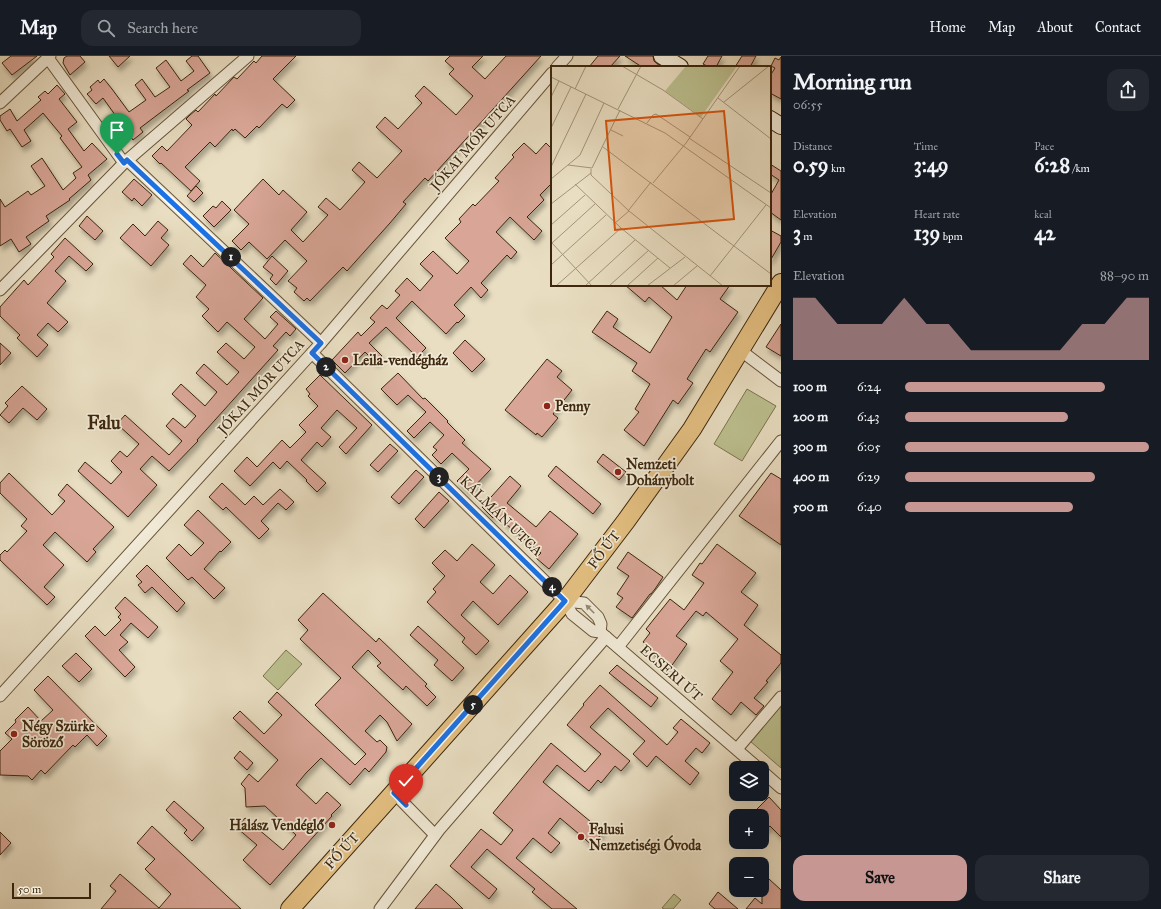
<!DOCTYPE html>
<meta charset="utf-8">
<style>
body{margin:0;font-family:"IM FELL Great Primer",serif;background:#242831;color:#f1f3f6;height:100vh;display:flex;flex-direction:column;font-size:15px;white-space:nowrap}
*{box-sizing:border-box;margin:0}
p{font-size:13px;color:#9ea1a6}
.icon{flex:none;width:22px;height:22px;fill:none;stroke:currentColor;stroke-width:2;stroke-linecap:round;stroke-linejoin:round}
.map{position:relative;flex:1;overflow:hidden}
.panel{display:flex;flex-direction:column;background:#171b24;width:380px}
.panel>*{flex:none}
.fabs{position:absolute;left:729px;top:705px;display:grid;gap:8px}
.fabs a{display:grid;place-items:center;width:40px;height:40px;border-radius:8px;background:#171b24;box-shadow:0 4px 16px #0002;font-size:20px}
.scale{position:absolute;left:12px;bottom:10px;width:79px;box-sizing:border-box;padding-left:4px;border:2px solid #3c260d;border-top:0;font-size:11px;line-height:14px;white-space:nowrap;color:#3c260d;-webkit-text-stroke:3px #f1ead7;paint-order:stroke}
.pin{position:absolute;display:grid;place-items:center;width:34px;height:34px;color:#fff;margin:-41px -17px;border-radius:50% 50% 50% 0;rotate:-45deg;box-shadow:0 0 4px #0007}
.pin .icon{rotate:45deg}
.km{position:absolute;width:20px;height:20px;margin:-10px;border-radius:50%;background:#222;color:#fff;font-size:11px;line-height:20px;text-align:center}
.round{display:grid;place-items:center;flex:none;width:42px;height:42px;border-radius:12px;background:#242831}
.head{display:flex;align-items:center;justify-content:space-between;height:68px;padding:0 12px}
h1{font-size:22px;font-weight:800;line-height:30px}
.stats{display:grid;grid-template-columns:repeat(3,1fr);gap:6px;height:68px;padding:4px 12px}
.stats div{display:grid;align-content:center}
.stats b{font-size:20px;font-weight:800}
.stats small{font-size:11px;font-weight:400}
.stats p{font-size:11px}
.chart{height:112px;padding:8px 12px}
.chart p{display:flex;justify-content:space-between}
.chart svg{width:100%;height:72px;margin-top:4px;fill:#c59692;opacity:.7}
.action{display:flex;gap:8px;margin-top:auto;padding:8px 12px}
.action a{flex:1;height:46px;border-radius:12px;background:#c59692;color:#111;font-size:16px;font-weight:800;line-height:46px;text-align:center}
.action a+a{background:#242831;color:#f1f3f6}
ul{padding:0 12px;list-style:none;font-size:13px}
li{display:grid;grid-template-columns:64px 48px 1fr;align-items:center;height:30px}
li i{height:10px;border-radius:5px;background:#c59692}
header{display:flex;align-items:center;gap:24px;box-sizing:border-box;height:56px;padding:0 20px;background:#171b24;border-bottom:1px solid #363941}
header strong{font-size:19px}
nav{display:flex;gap:22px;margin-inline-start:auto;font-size:14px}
.search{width:280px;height:36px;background:#242831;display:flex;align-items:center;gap:10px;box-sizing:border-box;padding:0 14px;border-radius:12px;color:#9ea1a6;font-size:15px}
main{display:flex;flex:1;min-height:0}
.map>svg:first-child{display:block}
</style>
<header>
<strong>Map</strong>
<div class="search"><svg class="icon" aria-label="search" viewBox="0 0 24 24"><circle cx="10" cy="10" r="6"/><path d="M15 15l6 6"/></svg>Search here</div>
<nav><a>Home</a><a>Map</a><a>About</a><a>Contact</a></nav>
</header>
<main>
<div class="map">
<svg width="781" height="853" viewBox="0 0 781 853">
<defs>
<filter id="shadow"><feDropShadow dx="2.5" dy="4.5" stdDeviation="2" flood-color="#0004"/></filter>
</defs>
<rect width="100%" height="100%" fill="#e9dec2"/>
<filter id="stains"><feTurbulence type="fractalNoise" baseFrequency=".005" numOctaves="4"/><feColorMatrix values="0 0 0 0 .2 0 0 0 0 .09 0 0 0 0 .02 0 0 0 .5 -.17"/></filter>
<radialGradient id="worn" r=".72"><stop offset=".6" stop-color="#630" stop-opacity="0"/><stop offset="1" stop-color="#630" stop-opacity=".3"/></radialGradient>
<g fill="#bcc08f" stroke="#7c734e">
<path d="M747 333 776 350 742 405 714 388Z"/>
<path d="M286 594 302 608 278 634 263 620Z"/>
<path d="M781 649V712L750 685Z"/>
<path d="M674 838 681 844 673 853H664L662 852Z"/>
</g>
<g fill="#d8a596" stroke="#3c260d" filter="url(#shadow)">
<path d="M11 0H37L12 19 2 7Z"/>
<path d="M67 0H80L85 6 70 19 63 7 64 2Z"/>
<path d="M109 0H130L118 11Z"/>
<path d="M192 0H198L210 17 187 34 189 35 140 72 143 76 133 84 103 42 96 48 87 38 92 34 90 31 98 24 100 27 104 23 112 33 129 56 146 44 135 29 142 23 155 41 170 31 156 12 166 4 181 25 194 15 186 5Z"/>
<path d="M262 0H296L273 23 295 44 287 52 282 48 259 72 257 70 245 82 235 73 233 75 232 73 215 91 210 86 185 111 200 125 191 135 161 107 160 108 152 100 162 90 167 95 192 69 186 63 190 59 196 54 198 56 215 38 216 40 234 21 237 23 254 5 256 7Z"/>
<path d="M450 0H483L472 11 485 23 506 0H541L428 125 425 122 403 146 406 148 390 167 347 215 343 211 310 245 307 242 304 245 294 236 297 232 288 225 307 205 285 184 267 203 249 186 241 194 232 185 249 168 234 154 263 123 279 139 283 134 307 156 291 174 303 186 328 159 318 151 326 142 340 154 365 126 352 114 359 106 377 122 402 95 376 71 385 61 398 73 422 47 415 40 424 30 456 59 473 40 449 18 454 13 445 5Z"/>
<path d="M598 0H620L610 11H589Z"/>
<path d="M625 0H653L654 5 661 11H642Z"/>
<path d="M708 0H722L716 11H709L703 8Z"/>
<path d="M742 0H756L750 11H735Z"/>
<path d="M781 1V43L770 37V20L775 12 771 10 775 2 779 4Z"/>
<path d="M57 29 65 38 59 43 77 66 68 73 84 95 92 87 107 103 88 119 91 124 69 143 70 144 46 160 49 165 26 181 31 188 19 196 11 183 0 190V143L5 151 28 135 31 139 45 130 31 110 42 102 63 134 76 122 73 117 82 111 60 82 62 80 43 57 24 74 31 85 22 91 10 73 7 75 0 64V60L10 53 17 65 41 44 38 41 45 35 48 38Z"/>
<path d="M524 87 536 98 546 87 552 93V127L540 139 544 144 527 161 542 175 534 184 510 161 496 176 517 196 511 203 507 199 481 227 488 234 481 242 471 231 454 249 465 260 458 267 457 266 446 278 412 245 396 262 426 292 417 301 386 271 369 287 382 300 376 307 365 296 345 317 332 304 358 276 361 280 375 266 370 262 382 249 387 253 400 239 395 235 407 222 420 235 433 220 420 208 433 195 457 218 469 205 445 182 461 166 459 163 473 148 475 150 499 125 495 122 514 101 512 99Z"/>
<path d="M770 108 781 115V164L770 156V140L779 124 770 118Z"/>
<path d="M134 123 152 139 142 150 134 142 132 145 122 136Z"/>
<path d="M196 130 203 137 194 146 187 140Z"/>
<path d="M222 145 231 154 214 171 203 160 213 150 216 152Z"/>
<path d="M87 160 103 175 95 184 79 170Z"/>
<path d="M158 165 168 174 161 182 169 189 151 210 120 182 133 168 145 180Z"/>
<path d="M770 174 781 180V186L770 205Z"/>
<path d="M65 182 93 208 86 215 69 200 55 215 66 225 47 247 68 266 58 276 48 267 37 279 48 289 37 301 17 282 20 279 0 260V251L24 224 28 229 54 201 51 198Z"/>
<path d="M215 197 263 242 244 263 265 283 278 268 270 261 276 255 296 273 290 280 286 276 273 290 278 294 197 384 198 385 169 415 152 400 140 413 157 429 128 461 78 415 85 406 111 428 122 416 111 405 120 395 127 401 139 388 117 368 125 359 169 399 182 385 166 370 173 362 185 372 196 360 172 338 181 328 205 350 217 336 196 317 204 308 227 329 239 316 217 296 226 287 244 303 255 291 227 266 218 276 202 260 209 253 196 241 206 229 183 208 191 199 203 211Z"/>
<path d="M272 200 288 215 276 229 270 223 273 219 263 211Z"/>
<path d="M625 229H660L677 244 687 229H730L720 243 738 256 710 296 706 293 687 323 693 327 678 348 673 344 644 390 624 374 639 356 635 353 650 328 632 315 637 307 592 276 607 255 618 263 613 271 650 297 672 261 649 241 645 246Z"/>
<path d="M781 268V300L766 291Z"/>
<path d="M465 284 485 303 472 316 453 297Z"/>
<path d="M0 287 11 297 0 309Z"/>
<path d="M547 303 562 315 557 321 572 334 553 358 558 362 542 381 537 377 536 379 505 354Z"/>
<path d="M398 317 423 343 425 342 448 365 447 366 465 384 462 387 491 413 469 436 457 425 469 413 452 397 441 408 432 399 437 394 433 391 444 379 430 366 414 382 407 375 426 356 408 339 397 349 381 333Z"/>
<path d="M320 319 372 369 346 398 339 391 357 372 337 354 321 372 331 381 322 391 317 386 301 404 326 427 317 436 306 425 307 424 287 405 280 413 273 406 250 430 234 415 247 401 257 411 282 384 290 392 306 376 299 369 318 350 308 340 310 338 306 333Z"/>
<path d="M22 330 47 353 37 364 23 352 9 367 0 359 8 350 5 347Z"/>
<path d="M390 388 398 395 378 416 370 409Z"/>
<path d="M603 398 626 416 619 424 597 406Z"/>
<path d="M556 410 601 448 593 458 548 420Z"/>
<path d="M416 414 424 421 399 448 391 441Z"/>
<path d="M9 417 52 459 65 445 58 439 67 428 114 471 93 493 96 496 87 506 55 476 43 489 64 509 44 531 55 541 47 549 0 504V499L5 494 7 496 27 475 21 470 27 463 0 437V427Z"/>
<path d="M771 417 781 423V489L739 460Z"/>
<path d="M510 420 521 430 507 447 536 471 550 455 578 478 549 513 536 502 541 497 495 459 493 462 482 451Z"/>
<path d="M222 427 245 449 254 440 263 449 280 433 294 446 286 454 278 447 261 465 269 473 259 483 226 451 223 454 209 441Z"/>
<path d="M439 436 449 445 424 472 415 463Z"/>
<path d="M198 454 231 486 221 496 220 495 204 513 225 532 214 543 192 521 188 524 166 502 179 488 191 500 204 487 184 469Z"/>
<path d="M472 488 495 509 480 526 493 538 510 519 528 536 498 569 473 545 461 559 489 585 476 599 462 586 465 582 427 546 436 536 433 533 445 520 432 507 445 494 457 505Z"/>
<path d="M717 488 756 517 741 536 758 549 744 569 781 599V607L766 625 768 626 754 642 764 650 756 659 741 646 731 659 712 643 733 616 720 605 738 583 706 556 703 560 696 555 676 580 687 588 670 612 648 594 650 591 643 586 650 577 646 573 670 543 684 554 704 527 692 519 700 507 702 508Z"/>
<path d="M628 496 663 521 655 533 651 538H650L632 562 616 551 623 542 617 538 629 520 617 512Z"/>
<path d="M147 509 185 547 177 556 152 531 145 537 138 529 142 526 136 520Z"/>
<path d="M323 537 376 586 379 582 427 628 425 630 436 641 427 650 406 630 403 634 377 610 381 607 368 594 352 611 412 668 397 685 387 666 380 659 365 675 377 686 380 684 387 691 386 696 369 716 365 712 350 729 321 702 306 717 296 729 316 748 327 736 341 749 331 759 332 760 270 829 243 804 257 789 237 772 245 762 283 794 296 779 265 750 246 751 245 732 241 728 249 718 258 726 278 704 233 662 240 655 264 678 282 659 268 646 277 636 355 709 366 698 315 649 341 622 300 583 308 574 298 564Z"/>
<path d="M125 541 158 571 148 582 131 567 120 579 128 586 119 594 135 611 125 621 85 580 95 570 105 580 121 564 118 561 121 558 115 552Z"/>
<path d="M418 570 464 612 452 625 434 609 438 604 410 579Z"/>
<path d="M76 597 92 613 79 626 62 610Z"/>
<path d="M617 609 658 642 651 651 609 617Z"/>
<path d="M48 620 107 680 97 690 87 679 75 691 73 689 45 718 41 714 32 724 28 720 0 719V695L12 683 5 677 16 666 15 664 28 651 41 665 53 654 34 634Z"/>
<path d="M600 629 667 689 678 676 673 672 681 663 710 687 702 697 696 692 685 705 699 717 690 729 656 700 647 711 633 698 645 685 608 652 590 671 630 705 621 715 615 710 601 727 598 724 589 735 557 709 543 726 603 776 592 789 560 762 548 777 560 787 551 797 533 782 516 802 577 853H552L532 836 535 833 487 793 471 811 497 833 489 843 450 810 481 773 501 789 513 774 493 757 551 687 585 716 601 698 567 669 584 649 583 648Z"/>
<path d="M240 695 253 707 247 714 234 702Z"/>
<path d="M769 741 781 754V781L770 770 762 777V760H750Z"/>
<path d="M174 745 204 772 192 785 184 777 187 774 166 754Z"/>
<path d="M152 770 170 787 241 853H101L116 835 110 830 120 818 159 852 171 838 145 813 155 803 137 787Z"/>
<path d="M0 776 11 787 0 799Z"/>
<path d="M769 823 781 834V853H746L755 842 762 848V831Z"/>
<path d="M436 828 451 841 463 853H415Z"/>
<path d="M718 836 738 853H715L709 848Z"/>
</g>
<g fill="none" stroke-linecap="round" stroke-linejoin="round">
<g stroke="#67543a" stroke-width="13">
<g id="street">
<path d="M48 2 124 107"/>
<path d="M557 11 567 0"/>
<path d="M0 47 50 0"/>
<path d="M127 104 321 287"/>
<path d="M0 234 124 107 248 0"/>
<path d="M740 294 781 325"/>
<path d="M312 297 565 545 572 558 593 575 600 576 606 581 758 712"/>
<path d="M565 545 584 547 598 561 601 568 600 576"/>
<path d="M618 591 781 385"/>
<path d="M0 640 321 287 552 17"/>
<path d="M737 693 781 641"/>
<path d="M762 715 781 732"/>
<path d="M394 737 435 779"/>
<path d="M380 853 439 774 606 581"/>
</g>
</g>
<g stroke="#3c260d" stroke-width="18">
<g id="secondary">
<path d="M662 0 680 11"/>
<path d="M770 63 781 70"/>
</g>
</g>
<g stroke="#3c260d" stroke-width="20">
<path id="primary" d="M290 853 565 545 626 465 692 373 781 227"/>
</g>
<use href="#street" stroke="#f1ead7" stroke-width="11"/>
<use href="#secondary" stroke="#f1ead7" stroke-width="16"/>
<use href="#primary" stroke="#e4bf81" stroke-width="18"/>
</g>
<defs><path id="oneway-solid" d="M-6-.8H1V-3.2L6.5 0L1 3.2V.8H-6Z"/></defs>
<use fill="#968872" href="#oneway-solid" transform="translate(590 553) rotate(-135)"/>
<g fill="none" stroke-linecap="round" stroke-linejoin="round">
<g stroke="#fff" stroke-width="8">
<path id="route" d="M117 98 124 107 127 104 321 287 312 297 565 545 394 737 406 749"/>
</g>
<use href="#route" stroke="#1a73e8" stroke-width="5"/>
</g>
<g fill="#8f2418" stroke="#f1ead7" stroke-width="1.5">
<circle cx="345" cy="304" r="4"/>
<circle cx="547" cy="350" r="4"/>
<circle cx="618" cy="416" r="4"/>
<circle cx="14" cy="678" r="4"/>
<circle cx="332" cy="769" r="4"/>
<circle cx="581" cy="781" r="4"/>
</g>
<g text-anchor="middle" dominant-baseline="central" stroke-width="3.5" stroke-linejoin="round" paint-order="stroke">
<g font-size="14" fill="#3c260d" stroke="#f1ead7">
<text transform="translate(473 87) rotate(-49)">JÓKAI MÓR UTCA</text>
<text transform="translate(261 331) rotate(-48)">JÓKAI MÓR UTCA</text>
<text transform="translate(501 460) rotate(44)">KÁLMÁN UTCA</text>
<text transform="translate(604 494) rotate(-53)">FŐ ÚT</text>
<text transform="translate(671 617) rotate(41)">ECSERI ÚT</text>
<text transform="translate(342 795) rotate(-48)">FŐ ÚT</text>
</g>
<g font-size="14" font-weight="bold" fill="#3c260d" stroke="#f1ead7" text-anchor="start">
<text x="353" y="304">Leila-vendégház</text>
<text x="555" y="350">Penny</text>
<text x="626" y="408">Nemzeti<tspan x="626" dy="16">Dohánybolt</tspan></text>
<text x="22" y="670">Négy Szürke<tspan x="22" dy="16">Söröző</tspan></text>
<text x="324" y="769" text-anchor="end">Halász Vendéglő</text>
<text x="589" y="773">Falusi<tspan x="589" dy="16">Nemzetiségi Óvoda</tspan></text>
</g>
<g font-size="18" font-weight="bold" fill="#3c260d" stroke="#f1ead7">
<text x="104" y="367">Falu</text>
</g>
</g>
<g transform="translate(551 10)">
<rect width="220" height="220" fill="#e9dec2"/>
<path d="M135 0H186L150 51 114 25Z" fill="#bcc08f"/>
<path fill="none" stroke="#a4947a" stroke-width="1" d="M71 0 112 24 152 53M0 11 114 67 220 142M24 23 35 0M0 31 8 15M167 32 220 73M173 36 218 0M67 43 90 0M96 57 102 49 105 48 139 71M0 62 20 21M60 64 72 70M138 72 220 127M52 81 220 208M17 99 41 102 69 44M0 101 35 28M40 103V109L78 145 172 220M0 113 29 89 53 37M102 117 135 77 189 0M24 118 70 162 119 202M0 138 40 107M77 145 100 116M64 157 78 145M0 159 34 129M0 176 41 220M1 177 44 138M0 199 55 149M159 210 215 139M5 220 70 162M34 220 84 174M58 220 98 184M76 220 107 192M96 220 134 191M122 220 146 200"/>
<path fill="#d7540c" fill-opacity="0.15" stroke="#d7540c" stroke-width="2" d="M173 45 183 153 64 164 55 55Z"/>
<rect width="220" height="220" fill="none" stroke="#3c260d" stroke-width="2"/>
</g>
<rect width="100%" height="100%" filter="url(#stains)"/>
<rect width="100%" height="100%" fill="url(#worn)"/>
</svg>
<div class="fabs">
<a><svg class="icon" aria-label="layers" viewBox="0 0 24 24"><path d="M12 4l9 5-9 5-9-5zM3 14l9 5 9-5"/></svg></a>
<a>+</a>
<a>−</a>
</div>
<div class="scale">50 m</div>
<div class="pin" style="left:117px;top:98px;background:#1e9e55"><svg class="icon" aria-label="arrive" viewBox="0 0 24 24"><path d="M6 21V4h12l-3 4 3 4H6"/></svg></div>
<div class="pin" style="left:406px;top:749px;background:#d93025"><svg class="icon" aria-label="check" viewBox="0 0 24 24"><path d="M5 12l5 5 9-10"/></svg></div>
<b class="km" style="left:231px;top:201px">1</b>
<b class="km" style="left:326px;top:311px">2</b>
<b class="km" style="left:439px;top:421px">3</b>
<b class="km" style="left:552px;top:531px">4</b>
<b class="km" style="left:473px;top:649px">5</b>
</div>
<section class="panel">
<div class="head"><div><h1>Morning run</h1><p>06:55</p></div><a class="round"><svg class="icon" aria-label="share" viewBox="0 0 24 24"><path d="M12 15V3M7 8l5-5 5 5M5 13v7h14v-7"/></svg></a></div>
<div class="stats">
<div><p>Distance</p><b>0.59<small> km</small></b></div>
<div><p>Time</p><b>3:49</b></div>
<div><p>Pace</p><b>6:28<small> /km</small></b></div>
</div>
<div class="stats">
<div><p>Elevation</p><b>3<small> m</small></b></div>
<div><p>Heart rate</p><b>139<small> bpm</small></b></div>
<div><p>kcal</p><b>42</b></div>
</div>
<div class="chart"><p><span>Elevation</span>88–90 m</p>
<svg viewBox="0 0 160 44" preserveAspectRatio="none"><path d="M0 44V6L10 6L20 22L30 22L40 22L50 6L60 22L70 22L80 38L90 38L100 38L110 38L120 38L130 22L140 22L150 6L160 6V44z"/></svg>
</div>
<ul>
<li><b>100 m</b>6:24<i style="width:82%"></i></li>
<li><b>200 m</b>6:43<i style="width:67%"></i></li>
<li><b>300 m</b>6:05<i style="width:100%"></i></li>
<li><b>400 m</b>6:29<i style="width:78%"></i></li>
<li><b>500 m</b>6:40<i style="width:69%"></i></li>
</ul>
<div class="action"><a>Save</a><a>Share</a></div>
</section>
</main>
